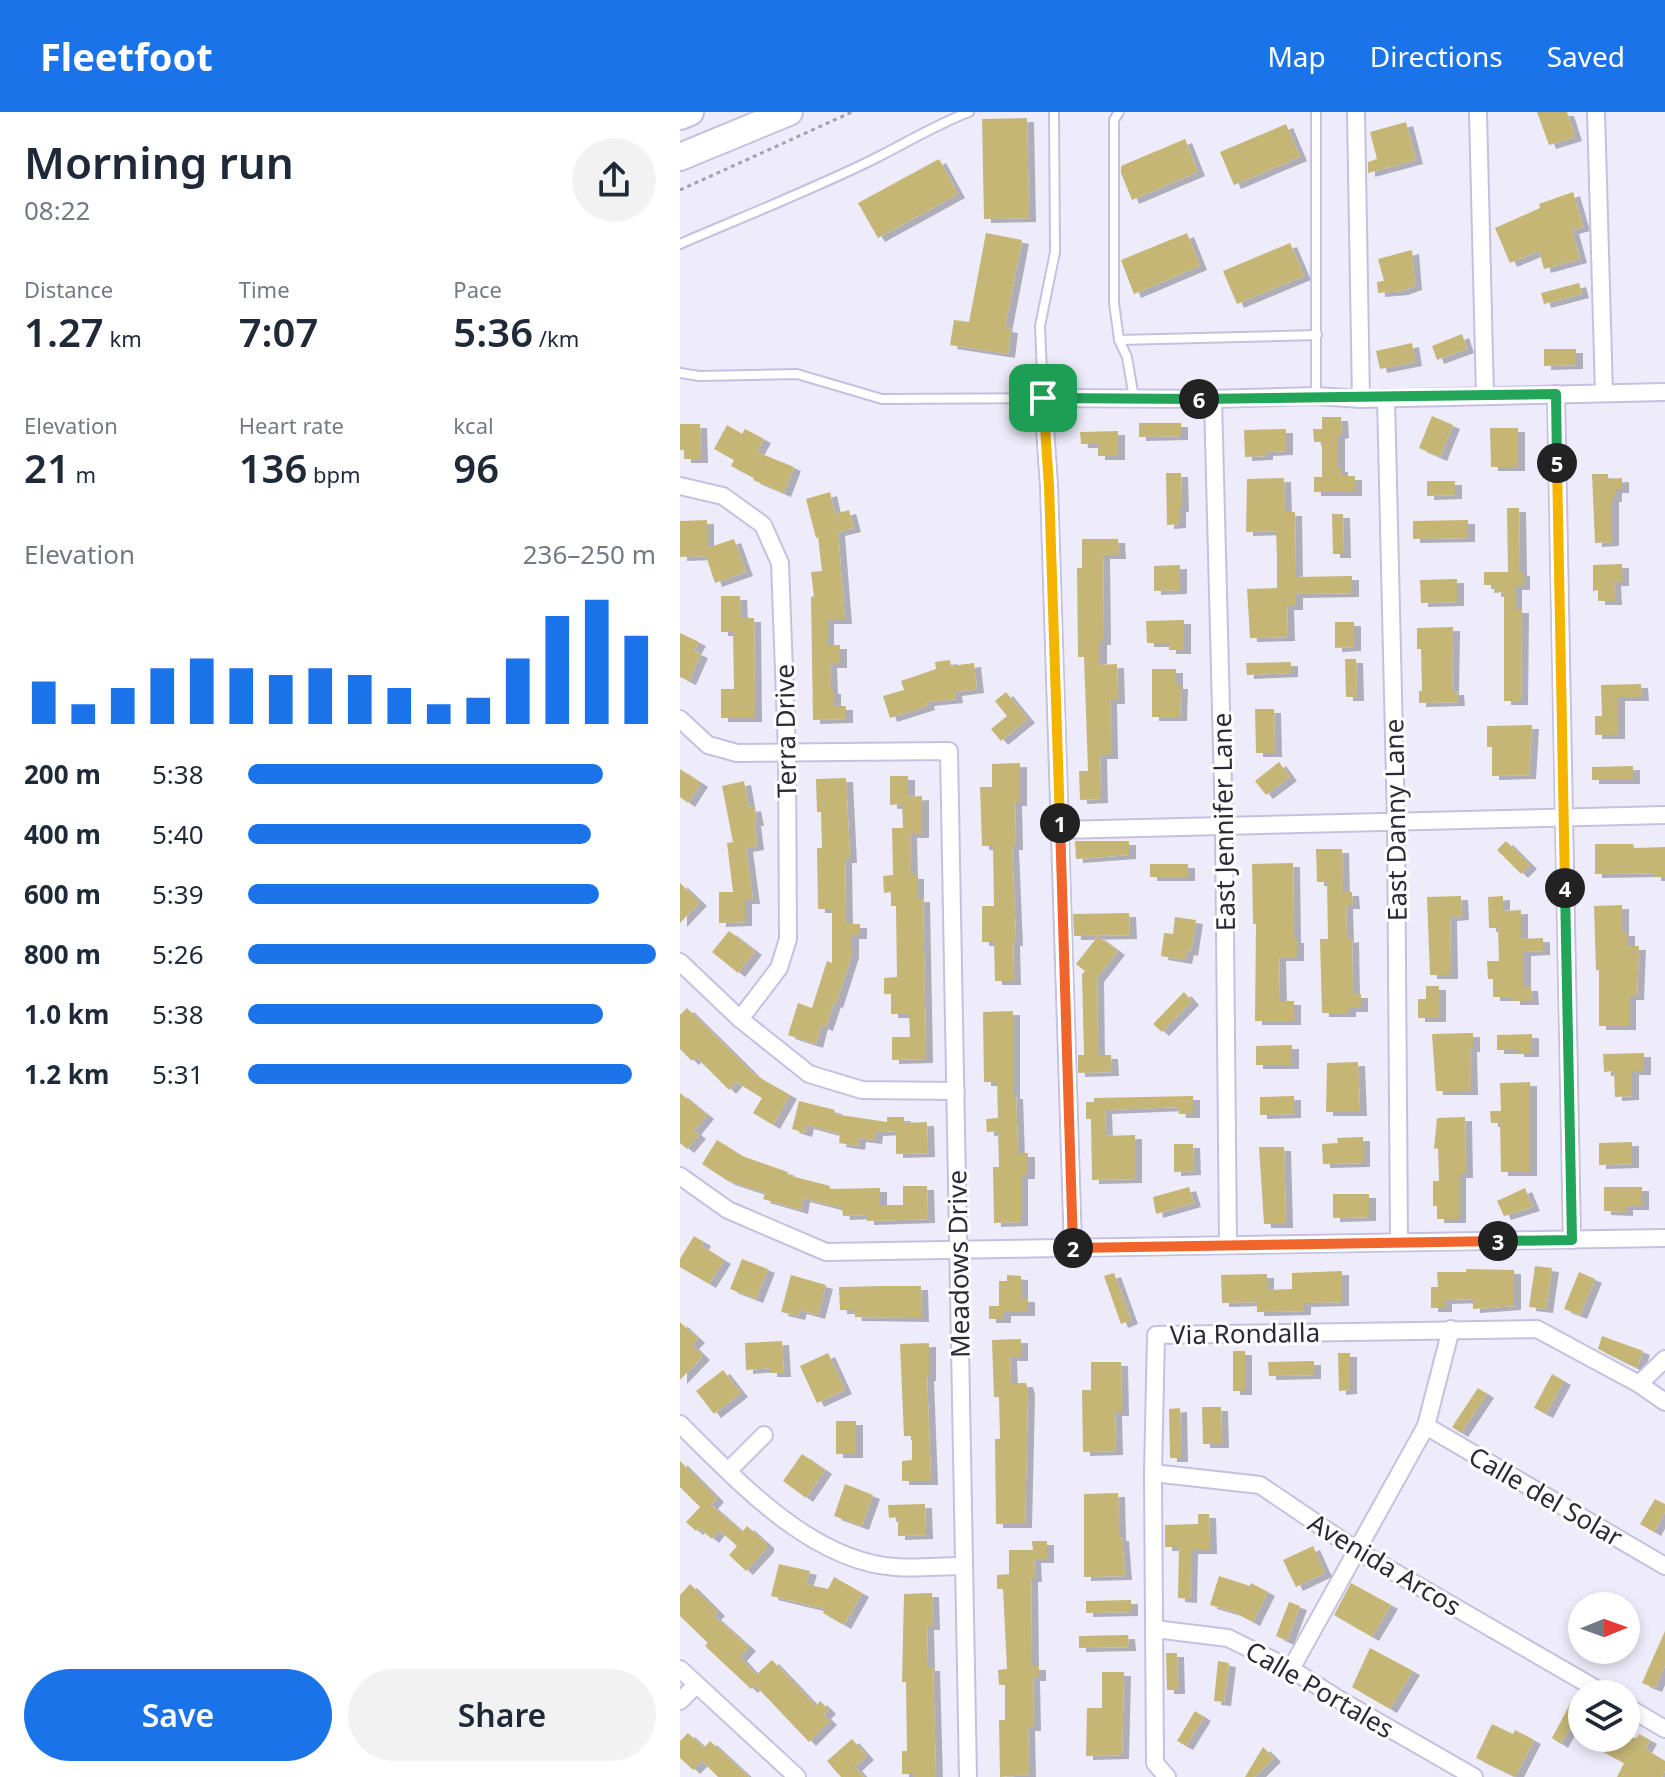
<!DOCTYPE html>
<meta charset="utf-8">
<style>
body{margin:0;font-family:"Noto Sans",sans-serif;background:#f2f2f3;color:#1f2937;height:100vh;display:flex;flex-direction:column;font-size:30px;white-space:nowrap}
*{box-sizing:border-box;margin:0}
p{font-size:26px;color:#747a83}
.icon{flex:none;width:44px;height:44px;fill:none;stroke:currentColor;stroke-width:2;stroke-linecap:round;stroke-linejoin:round}
.map{position:relative;flex:1;overflow:hidden}
.panel{display:flex;flex-direction:column;background:#fff;width:680px}
.panel>*{flex:none}
.needle{width:52px;rotate:89deg}
.fabs{position:absolute;left:888px;top:1480px;display:grid;gap:16px}
.fabs a{display:grid;place-items:center;width:72px;height:72px;border-radius:50%;background:#fff;box-shadow:0 4px 12px #0003;font-size:40px}
.pin{position:absolute;display:grid;place-items:center;width:68px;height:68px;color:#fff;margin:-34px;border-radius:16px;box-shadow:0 4px 12px #0006}
.km{position:absolute;width:40px;height:40px;margin:-20px;border-radius:50%;background:#222;color:#fff;font-size:22px;line-height:40px;text-align:center}
.round{display:grid;place-items:center;flex:none;width:84px;height:84px;border-radius:42px;background:#f2f2f3}
.head{display:flex;align-items:center;justify-content:space-between;height:136px;padding:0 24px}
h1{font-size:44px;font-weight:600;line-height:60px}
.figures{display:grid;grid-template-columns:repeat(3,1fr);gap:12px;height:136px;padding:8px 24px}
.figures div{display:grid;align-content:center}
.figures b{font-size:40px;font-weight:600}
.figures small{font-size:22px;font-weight:400}
.figures p{font-size:22px}
.chart{height:224px;padding:16px 24px}
.chart p{display:flex;justify-content:space-between}
.chart svg{width:100%;height:144px;margin-top:8px;stroke:#1a73e8;stroke-width:6}
.cta{display:flex;gap:16px;margin-top:auto;padding:16px 24px}
.cta a{flex:1;height:92px;border-radius:48px;background:#1a73e8;color:#fff;font-size:32px;font-weight:600;line-height:92px;text-align:center}
.cta a+a{background:#f2f2f3;color:#1f2937}
ul{padding:0 24px;list-style:none;font-size:26px}
li{display:grid;grid-template-columns:128px 96px 1fr;align-items:center;height:60px}
li i{height:20px;border-radius:10px;background:#1a73e8}
header{display:flex;align-items:center;gap:48px;box-sizing:border-box;height:112px;padding:0 40px;background:#1a73e8;color:#fff}
header strong{font-size:38px}
nav{display:flex;gap:44px;margin-inline-start:auto;font-size:28px}
main{display:flex;flex:1;min-height:0}
.map>svg:first-child{display:block}
</style>
<header>
<strong>Fleetfoot</strong>
<nav><a>Map</a><a>Directions</a><a>Saved</a></nav>
</header>
<main>
<section class="panel">
<div class="head"><div><h1>Morning run</h1><p>08:22</p></div><a class="round"><svg class="icon" aria-label="share" viewBox="0 0 24 24"><path d="M12 15V3M7 8l5-5 5 5M5 13v7h14v-7"/></svg></a></div>
<div class="figures">
<div><p>Distance</p><b>1.27<small> km</small></b></div>
<div><p>Time</p><b>7:07</b></div>
<div><p>Pace</p><b>5:36<small> /km</small></b></div>
</div>
<div class="figures">
<div><p>Elevation</p><b>21<small> m</small></b></div>
<div><p>Heart rate</p><b>136<small> bpm</small></b></div>
<div><p>kcal</p><b>96</b></div>
</div>
<div class="chart"><p><span>Elevation</span>236–250 m</p>
<svg viewBox="0 0 160 44" preserveAspectRatio="none"><path d="M5 44V31M15 44V38M25 44V33M35 44V27M45 44V24M55 44V27M65 44V29M75 44V27M85 44V29M95 44V33M105 44V38M115 44V36M125 44V24M135 44V11M145 44V6M155 44V17"/></svg>
</div>
<ul>
<li><b>200 m</b>5:38<i style="width:87%"></i></li>
<li><b>400 m</b>5:40<i style="width:84%"></i></li>
<li><b>600 m</b>5:39<i style="width:86%"></i></li>
<li><b>800 m</b>5:26<i style="width:100%"></i></li>
<li><b>1.0 km</b>5:38<i style="width:87%"></i></li>
<li><b>1.2 km</b>5:31<i style="width:94%"></i></li>
</ul>
<div class="cta"><a>Save</a><a>Share</a></div>
</section>
<div class="map">
<svg width="985" height="1665" viewBox="0 0 985 1665">
<defs>
<filter id="shadow"><feDropShadow dx="7" dy="4" stdDeviation="0" flood-color="#0004"/></filter>
</defs>
<rect width="100%" height="100%" fill="#eeecfa"/>
<g fill="#c5b675" filter="url(#shadow)">
<path d="M857 0H887L895 25 869 33Z"/>
<path d="M347 6 349 106 304 107 302 7Z"/>
<path d="M726 10 736 48 688 61V50L697 47 690 20Z"/>
<path d="M606 12 620 45 554 73 540 40Z"/>
<path d="M505 27 518 60 452 88 441 61V54Z"/>
<path d="M259 47 278 82 198 126 178 91Z"/>
<path d="M893 80 903 115 892 118 900 147 864 157 859 139 830 151 815 116 860 96 859 92Z"/>
<path d="M306 121 342 128 325 216 331 217 328 242 270 233 274 208 289 210Z"/>
<path d="M507 121 520 154 454 182 441 148Z"/>
<path d="M610 131 624 164 557 192 543 159Z"/>
<path d="M732 138 735 174 721 179 698 181 697 170 704 169 698 147Z"/>
<path d="M899 171 902 182 864 192 861 181Z"/>
<path d="M782 222 787 237 757 248 752 234Z"/>
<path d="M732 231 735 250 700 257 696 239Z"/>
<path d="M864 237H896V253L864 254Z"/>
<path d="M752 304 773 313 760 345 739 336Z"/>
<path d="M642 305H661L662 322 658 323V356H661V364H675V380H634V365H642V330H634L633 317H642Z"/>
<path d="M459 311H501V324L459 325Z"/>
<path d="M0 312H20L21 347H4V338H0Z"/>
<path d="M47 313 62 322 65 317 84 327 77 340 114 355 104 381 73 368 74 366 51 354 54 348 34 337Z"/>
<path d="M810 316H838V355H811Z"/>
<path d="M606 317V339L586 340V344L565 345 564 318Z"/>
<path d="M438 319V344H418V332H401L400 320Z"/>
<path d="M486 361H501L502 396H499V412L487 413Z"/>
<path d="M912 362H928V367L942 366V377H935V386H932V430L915 431Z"/>
<path d="M604 366 605 400H615L616 465 672 464V481L616 482V494H607L608 525 570 526 567 477 597 476V445L596 419 566 420 567 367Z"/>
<path d="M747 369H775V383L747 384Z"/>
<path d="M150 380 155 402 169 398 174 416 158 420 165 508H147V533H160V552H150L151 578H154V594H166V607L133 608 131 485 134 484 131 460 142 459 138 425 136 426 126 387Z"/>
<path d="M827 396H839L840 460H843V474H835V497H842L841 589H824V480L814 481V473H804V460H828Z"/>
<path d="M652 402H663L664 442H653Z"/>
<path d="M27 408V436L54 427 66 460 35 471 26 444 0 445V409Z"/>
<path d="M788 408V426L733 427V409Z"/>
<path d="M402 427H438L439 443H423L424 529H420V553L437 552 438 588H430L431 643H420L421 687 400 688 399 659H408L404 545H398L397 456H402Z"/>
<path d="M942 452V470H934L935 489H918V478L913 479V453Z"/>
<path d="M500 453V478L474 479V454Z"/>
<path d="M777 467V490L741 491 740 468Z"/>
<path d="M41 484H60L61 506H74L75 606H41V577H54L53 520H41Z"/>
<path d="M504 508V538H489V531H467L466 509Z"/>
<path d="M655 510H674V535L655 536Z"/>
<path d="M773 515 772 579H777L778 590 739 591V579H742L741 537H737V516Z"/>
<path d="M0 521 19 530 14 539 21 542 9 569 0 565Z"/>
<path d="M665 547H676L677 585H666Z"/>
<path d="M270 548 271 554 294 551 297 577 275 580 276 587 247 590 248 594 210 606 203 584 224 578 221 569 256 557 255 550Z"/>
<path d="M611 550V561L567 563 566 551Z"/>
<path d="M472 557H496V573H501L500 605H472Z"/>
<path d="M961 572 962 585H938V623H915V604H922L921 573Z"/>
<path d="M326 580 348 607 321 629 311 617 327 604 315 589Z"/>
<path d="M575 597H594L595 641H576Z"/>
<path d="M852 613 849 663 812 664V635H807V614Z"/>
<path d="M599 650 610 665 586 683 575 669Z"/>
<path d="M340 651V690H335L336 734H332L336 830H333L334 869H315L314 830H302V794H314L313 734H302L300 675H312V652Z"/>
<path d="M953 654V668H912V655Z"/>
<path d="M0 657 21 671 8 691 0 685Z"/>
<path d="M210 664H228V685L242 684V722H230L231 763H237V786H243L246 947 212 948V925H230L229 902H211V882H204V866L217 865 216 794H211V780L204 781 203 764 213 763 212 716H223L222 692 210 693Z"/>
<path d="M166 666 170 747H165L166 812H180V823H172V842L156 892 154 891 146 915 141 913 136 932 108 923 118 891 132 896 147 849 152 851V797H138L137 736H142L141 700H137L136 667Z"/>
<path d="M64 669 69 696 74 695 77 710H74L77 734 66 736 73 788H65V810L39 811V780H53L47 731 53 730 42 674Z"/>
<path d="M395 729H449V743L396 747Z"/>
<path d="M826 729 850 753 841 762 817 738Z"/>
<path d="M915 732H953L954 736 985 735V765H974V761L915 762Z"/>
<path d="M636 737H662L663 780H672L673 793H666L667 827 672 826 673 882H681V896H669V901H642L640 827H648L647 770H637Z"/>
<path d="M613 751 614 827H617V845H599L600 889H614V909H575L576 812H573L572 752Z"/>
<rect x="470" y="752" width="38" height="13"/>
<path d="M0 771 20 790 0 811Z"/>
<path d="M781 784 782 804 770 805 771 863H750L747 785Z"/>
<path d="M823 784V799L841 798V827L863 826V839L844 840V875H851L852 889H833V885H813V867H808L807 849H819L818 816H809L808 785Z"/>
<path d="M942 793V820H948V834H959L957 884H949V914H919V858H916L914 794Z"/>
<path d="M449 801 450 823 394 824 393 802Z"/>
<path d="M495 805 516 808 511 840 507 839 505 848 481 844 484 821 493 822Z"/>
<path d="M49 819 75 839 58 861 32 840Z"/>
<path d="M418 824 438 839 417 866 418 943H431L432 960 398 961V943H404L402 862 405 859 396 852Z"/>
<path d="M746 874H759V906H738V887H746Z"/>
<path d="M504 880 512 889 482 920 473 912Z"/>
<path d="M7 896 75 963 110 983 93 1013 73 1001 82 986 56 970 49 978 16 945 12 949 0 937V903Z"/>
<path d="M333 899V983H336L338 1041H348V1063H341V1110L314 1111 313 1055H319L318 1019 307 1020 306 1007 318 1006 317 970H304L303 900Z"/>
<path d="M793 921V936H790L791 979H756L752 922Z"/>
<path d="M852 922V941H837V938H817V923Z"/>
<path d="M612 933V953H576V934Z"/>
<path d="M964 941V959H952V984L935 985 934 959 924 960 923 942Z"/>
<path d="M678 950 680 1000H646L647 951Z"/>
<path d="M850 970V1060H821L820 1011H811L810 999H821L820 971Z"/>
<path d="M0 981 27 1003 14 1019 19 1023 7 1037 0 1031Z"/>
<path d="M513 984V1002H499L498 995 425 998 426 1024 455 1023V1067L412 1068 411 1007H406V990H414V986Z"/>
<path d="M614 984V1002L580 1003V985Z"/>
<path d="M119 989 155 998 154 1002 207 1010V1005H224V1011L247 1010 248 1041 216 1042V1019L196 1020 195 1028 179 1026 178 1034 159 1031 160 1022 127 1013 125 1021 112 1017Z"/>
<path d="M785 1005 786 1062H779V1107H757V1094H753V1069H759L758 1036 754 1037 757 1006Z"/>
<path d="M683 1025V1051L643 1052 642 1032 658 1031 657 1026Z"/>
<path d="M37 1028 62 1044 108 1060 107 1063 150 1074 149 1077 200 1076V1093H223V1074H247L248 1107 187 1109V1103L163 1104 162 1096 123 1086 121 1098 83 1087 85 1081 48 1069 22 1052Z"/>
<path d="M952 1030V1052L919 1053V1031Z"/>
<path d="M494 1032H513L514 1059 494 1060Z"/>
<path d="M579 1035H604L606 1112H584Z"/>
<path d="M509 1075 514 1091 476 1102 473 1085Z"/>
<path d="M924 1075H962V1094H946V1100L924 1099Z"/>
<path d="M845 1076 853 1095 824 1104 817 1089Z"/>
<path d="M653 1082H689V1105L653 1106Z"/>
<path d="M14 1124 24 1130 22 1134 44 1148 29 1172 0 1155V1147Z"/>
<path d="M62 1147 88 1157 76 1187 50 1177Z"/>
<path d="M855 1154 872 1156 866 1197 849 1195Z"/>
<path d="M786 1157 834 1158V1194L793 1197V1187L765 1188V1196H751V1175H758L757 1160H786Z"/>
<path d="M662 1159V1190L624 1191V1199L577 1200V1190L542 1191 541 1163 587 1162V1178L612 1177V1161Z"/>
<path d="M899 1160 915 1167 900 1203 884 1197Z"/>
<path d="M434 1161 451 1208 441 1212 424 1164Z"/>
<path d="M111 1163 146 1173 138 1203 120 1198 118 1204 101 1200Z"/>
<path d="M327 1163 341 1164V1186H348V1200H324V1207H309V1194H319V1169H327Z"/>
<path d="M201 1174H241L242 1206 175 1205 174 1198H160L159 1175Z"/>
<path d="M0 1210 18 1227 12 1233 23 1244 0 1268Z"/>
<path d="M922 1224 963 1239 957 1256 918 1237Z"/>
<path d="M341 1227V1245H330L331 1271H346L348 1279 345 1412H316L315 1327H320L319 1285H314L312 1228Z"/>
<path d="M102 1229 104 1261H90V1256L66 1258 65 1231Z"/>
<path d="M249 1231V1265H247L251 1369H222V1349L232 1348V1324H224L220 1232Z"/>
<rect x="553" y="1239" width="12" height="40"/>
<path d="M148 1241 165 1278 137 1291 120 1254Z"/>
<path d="M658 1241H670V1278L659 1279Z"/>
<path d="M634 1249V1263L589 1264 588 1250Z"/>
<path d="M411 1250H441L442 1300H435L436 1339 403 1340 402 1278H411Z"/>
<path d="M43 1258 61 1281 34 1302 16 1279Z"/>
<path d="M872 1262 884 1269 866 1302 854 1296Z"/>
<path d="M798 1276 807 1282 781 1321 772 1315Z"/>
<path d="M522 1295H541L542 1332H523Z"/>
<path d="M500 1296 501 1346H490L489 1297Z"/>
<rect x="156" y="1309" width="20" height="33"/>
<path d="M122 1342 145 1358 126 1386 103 1369Z"/>
<path d="M0 1349 37 1386 31 1393 62 1420 67 1414 87 1432V1436L66 1459 49 1443 57 1434 39 1418 32 1427 19 1416 16 1419 6 1410 20 1395 0 1375Z"/>
<path d="M165 1372 193 1383 182 1414 154 1404Z"/>
<path d="M438 1381 439 1425H442L445 1464 404 1465V1382Z"/>
<path d="M975 1387 985 1392V1400L974 1420 960 1412Z"/>
<path d="M245 1392 246 1423 218 1424V1405L209 1406 208 1393Z"/>
<path d="M518 1402H529L530 1438H511L510 1487 498 1486 499 1435H485V1413L518 1412Z"/>
<path d="M352 1429H367V1447H354L355 1466H351L352 1554H359V1565H353L354 1615H348L349 1663 320 1665 319 1608H325V1573H319L318 1558 327 1557 323 1477H317V1463L329 1462V1438H353Z"/>
<path d="M633 1434 645 1461 616 1475 603 1448Z"/>
<path d="M99 1452 130 1459 126 1472 148 1477 154 1465 182 1481 164 1513 143 1501 145 1497 91 1484Z"/>
<path d="M539 1464 570 1474 571 1471 588 1480 573 1510 554 1500 530 1493Z"/>
<path d="M671 1471 711 1493 692 1525 654 1503Z"/>
<path d="M10 1472 38 1500 34 1504 69 1535 60 1545 76 1563 92 1548 136 1594 140 1589 149 1598 144 1603 150 1609 129 1630 75 1573 71 1577 25 1534 28 1531 0 1504V1483Z"/>
<path d="M252 1481 253 1514H247L248 1555H253L256 1665H234V1662H222V1639H227L226 1570H222L224 1482Z"/>
<path d="M451 1488V1500L406 1501V1489Z"/>
<path d="M609 1490 620 1494 607 1529 596 1524Z"/>
<path d="M985 1519V1553L975 1576 962 1571Z"/>
<path d="M448 1523 449 1535 399 1536V1524Z"/>
<path d="M690 1536 733 1559 710 1597 672 1575Z"/>
<path d="M486 1541H497L498 1578H487Z"/>
<path d="M538 1549 549 1551 544 1590 534 1589Z"/>
<path d="M422 1560H444L442 1643 406 1644 407 1596H422Z"/>
<path d="M891 1590 901 1596 881 1632 872 1626Z"/>
<path d="M515 1599 524 1605 506 1634 497 1629Z"/>
<path d="M812 1612 833 1622 835 1618 854 1628 835 1665 796 1646Z"/>
<path d="M8 1621 24 1636 30 1629 69 1665H38L22 1649 13 1658 0 1646V1629Z"/>
<path d="M959 1622 970 1628 965 1637 985 1649V1659L982 1665H937L944 1651 897 1626H957Z"/>
<path d="M172 1627 187 1644 175 1655 184 1665H161L147 1649Z"/>
<path d="M583 1635 594 1646 575 1665H565Z"/>
</g>
<g fill="none" stroke-linecap="round" stroke-linejoin="round">
<g stroke="#c6c0e0" stroke-width="12">
<g id="lane">
<path d="M439 0 434 8V191L439 228 447 245 454 286"/>
<path d="M636 0V283"/>
<path d="M0 132C65 104 131 78 194 47 226 31 255 13 289 0"/>
<path d="M439 228 637 223"/>
<path d="M0 261 19 264 117 262 202 287 363 286 360 214 375 140 374 0"/>
</g>
</g>
<g stroke="#c6c0e0" stroke-width="20">
<g id="street">
<path d="M676 0 681 287"/>
<path d="M798 0 805 284"/>
<path d="M916 0 924 281"/>
<path d="M876 282 892 1128"/>
<path d="M706 286 716 710 719 1130"/>
<path d="M533 287 544 714 548 1133"/>
<path d="M0 374 43 384 83 413 100 451 107 640 108 827 99 856 60 907"/>
<path d="M0 607 28 633 57 641 269 639 288 1665"/>
<path d="M380 718 985 703"/>
<path d="M0 850 60 907 129 962 182 978 276 979"/>
<path d="M0 1064 48 1098 146 1140 985 1126"/>
<path d="M393 1136 369 374 363 286 533 287 636 284 681 287 985 280"/>
<path d="M959 1272 985 1247"/>
<path d="M0 1312C57 1368 130 1449 215 1455 237 1457 260 1454 283 1454"/>
<path d="M746 1314 985 1454"/>
<path d="M48 1359 84 1323"/>
<path d="M473 1361 580 1373 676 1438 925 1582"/>
<path d="M475 1517 548 1526 611 1557 660 1588 794 1665"/>
<path d="M0 1557 117 1665"/>
<path d="M611 1557 746 1314 771 1217"/>
<path d="M0 1589 16 1573"/>
<path d="M946 1594 985 1617"/>
<path d="M487 1665 475 1651 473 1361 476 1223 857 1217 959 1272 985 1290"/>
</g>
</g>
<g stroke="#c6c0e0" stroke-width="30">
<g id="primary">
<path d="M0 4 10 0"/>
<path d="M0 45 109 0"/>
</g>
</g>
<path stroke="#a3a1ae" stroke-width="3" stroke-dasharray="4 4" stroke-linecap="butt" d="M0 78 172 0"/>
<use href="#lane" stroke="#fff" stroke-width="8"/>
<use href="#street" stroke="#fff" stroke-width="16"/>
<use href="#primary" stroke="#fff" stroke-width="26"/>
</g>
<g fill="none" stroke-linecap="round" stroke-linejoin="round">
<g stroke="#fff" stroke-width="16">
<path id="split-1" d="M363 286 369 374 380 711"/>
</g>
<g stroke="#fff" stroke-width="16">
<path id="split-2" d="M380 711 393 1136"/>
</g>
<g stroke="#fff" stroke-width="16">
<path id="split-3" d="M393 1136 818 1129"/>
</g>
<g stroke="#fff" stroke-width="16">
<path id="split-4" d="M818 1129 892 1128 885 776"/>
</g>
<g stroke="#fff" stroke-width="16">
<path id="split-5" d="M877 351 885 776"/>
</g>
<g stroke="#fff" stroke-width="16">
<path id="split-6" d="M519 287 876 282 877 351"/>
</g>
<g stroke="#fff" stroke-width="16">
<path id="split-7" d="M363 286 519 287"/>
</g>
<use href="#split-1" stroke="#f5b400" stroke-width="10"/>
<use href="#split-2" stroke="#f0652b" stroke-width="10"/>
<use href="#split-3" stroke="#f0652b" stroke-width="10"/>
<use href="#split-4" stroke="#22a559" stroke-width="10"/>
<use href="#split-5" stroke="#f5b400" stroke-width="10"/>
<use href="#split-6" stroke="#22a559" stroke-width="10"/>
<use href="#split-7" stroke="#22a559" stroke-width="10"/>
</g>
<g text-anchor="middle" dominant-baseline="central" stroke-width="6" stroke-linejoin="round" paint-order="stroke">
<g font-size="26" fill="#2d2a37" stroke="#fff">
<text transform="translate(105 619) rotate(-91)">Terra Drive</text>
<text transform="translate(715 708) rotate(-91)">East Danny Lane</text>
<text transform="translate(543 710) rotate(-91)">East Jennifer Lane</text>
<text transform="translate(278 1152) rotate(-91)">Meadows Drive</text>
<text transform="translate(565 1221) rotate(-1)">Via Rondalla</text>
<text transform="translate(866 1384) rotate(30)">Calle del Solar</text>
<text transform="translate(705 1452) rotate(31)">Avenida Arcos</text>
<text transform="translate(640 1577) rotate(30)">Calle Portales</text>
</g>
</g>
</svg>
<div class="fabs">
<a><svg class="needle" viewBox="-14 -14 28 28"><path d="M0-13l5 13h-10z" fill="#e53935"/><path d="M0 13l5-13h-10z" fill="#747a83"/></svg></a>
<a><svg class="icon" aria-label="layers" viewBox="0 0 24 24"><path d="M12 4l9 5-9 5-9-5zM3 14l9 5 9-5"/></svg></a>
</div>
<div class="pin" style="left:363px;top:286px;background:#1e9e55"><svg class="icon" aria-label="arrive" viewBox="0 0 24 24"><path d="M6 21V4h12l-3 4 3 4H6"/></svg></div>
<b class="km" style="left:380px;top:711px">1</b>
<b class="km" style="left:393px;top:1136px">2</b>
<b class="km" style="left:818px;top:1129px">3</b>
<b class="km" style="left:885px;top:776px">4</b>
<b class="km" style="left:877px;top:351px">5</b>
<b class="km" style="left:519px;top:287px">6</b>
</div>
</main>
